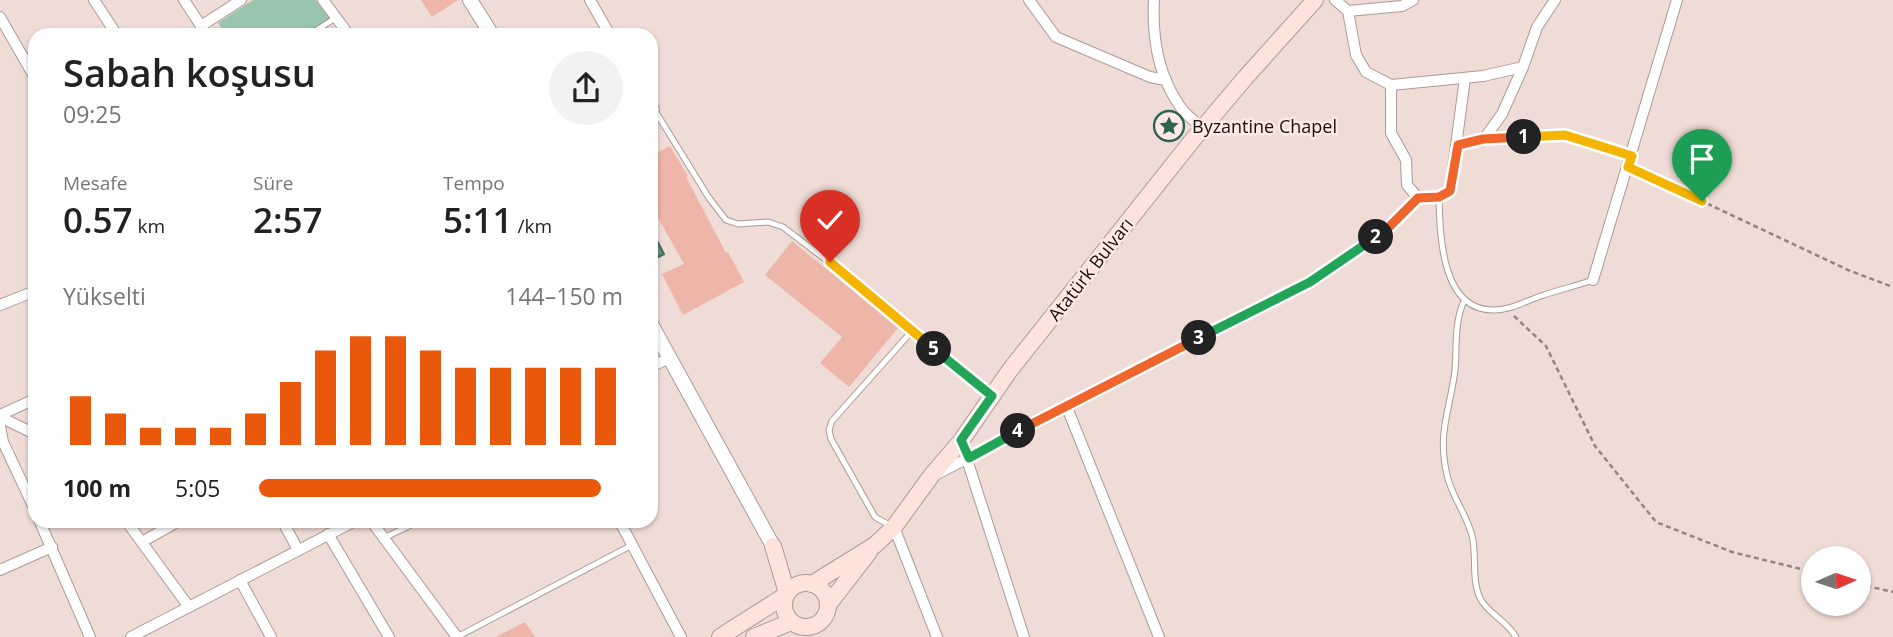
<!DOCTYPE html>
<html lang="tr">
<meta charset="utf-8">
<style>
body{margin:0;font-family:"Open Sans",sans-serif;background:#f2f2f2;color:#222;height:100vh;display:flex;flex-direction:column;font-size:26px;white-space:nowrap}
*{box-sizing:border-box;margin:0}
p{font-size:23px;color:#767676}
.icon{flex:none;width:38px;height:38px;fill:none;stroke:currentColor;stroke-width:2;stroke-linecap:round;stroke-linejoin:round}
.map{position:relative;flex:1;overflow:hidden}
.drawer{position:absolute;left:28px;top:28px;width:630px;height:500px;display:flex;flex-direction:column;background:#fff;border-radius:21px;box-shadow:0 2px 5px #0004}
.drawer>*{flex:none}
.needle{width:46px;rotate:87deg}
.tools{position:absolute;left:1801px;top:546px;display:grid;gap:14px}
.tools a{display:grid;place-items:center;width:70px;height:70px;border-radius:50%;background:#fff;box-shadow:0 2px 5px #0004;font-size:35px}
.pin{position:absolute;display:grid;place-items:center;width:60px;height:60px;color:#fff;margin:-72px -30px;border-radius:50% 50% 50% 0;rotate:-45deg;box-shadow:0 0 7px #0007}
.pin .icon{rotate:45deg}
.km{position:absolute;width:35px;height:35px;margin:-18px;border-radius:50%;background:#222;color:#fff;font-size:19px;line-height:35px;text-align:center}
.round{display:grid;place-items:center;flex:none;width:74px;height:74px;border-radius:37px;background:#f2f2f2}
.summary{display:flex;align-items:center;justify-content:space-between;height:119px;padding:0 35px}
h1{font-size:38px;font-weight:600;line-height:52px}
.stats{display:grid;grid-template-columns:repeat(3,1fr);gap:10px;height:119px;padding:7px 35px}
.stats div{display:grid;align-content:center}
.stats b{font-size:35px;font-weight:600}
.stats small{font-size:19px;font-weight:400}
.stats p{font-size:19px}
.chart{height:196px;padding:14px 35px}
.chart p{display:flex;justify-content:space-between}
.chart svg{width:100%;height:126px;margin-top:7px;stroke:#ea580c;stroke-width:6}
ul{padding:0 35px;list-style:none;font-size:23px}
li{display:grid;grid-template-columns:112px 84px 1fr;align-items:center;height:52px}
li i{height:18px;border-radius:9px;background:#ea580c}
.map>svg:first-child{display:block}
</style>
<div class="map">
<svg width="1893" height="637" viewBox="0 0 1893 637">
<rect width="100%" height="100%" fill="#f0dcd6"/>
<path fill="#99c4ad" d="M253 0H316L330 18 304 35H226L218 23Z"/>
<path fill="#609279" stroke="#4a6b59" stroke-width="2" d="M651 229 664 254 651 261Z"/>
<g fill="#edb6a8">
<path d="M421 0H458L432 17Z"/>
<path d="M670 146 688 176 686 177 726 253 728 252 744 282 683 315 662 274 684 264 651 205V156Z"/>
<path d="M792 241 898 328 849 387 820 363 842 337 765 275Z"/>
<path d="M525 622 535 637H496Z"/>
</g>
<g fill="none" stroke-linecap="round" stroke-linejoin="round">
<g stroke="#ad9a95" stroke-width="7">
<g id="service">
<path d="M309 35 337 17"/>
<path d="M654 109 709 198 726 220 738 224 768 222 783 227 829 262 990 395"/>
<path d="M1439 197C1440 235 1441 311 1494 310 1511 310 1526 301 1541 296 1558 290 1576 286 1593 280"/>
<path d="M1464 301C1454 323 1457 347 1455 370 1450 411 1437 432 1447 475 1452 498 1469 517 1473 540 1476 558 1472 581 1480 598 1487 613 1506 620 1516 637"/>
<path d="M893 527 875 517 831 439 829 430 832 421 912 331"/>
<path d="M384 538 417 522"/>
<path d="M457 637 632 545"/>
</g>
</g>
<g stroke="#ad9a95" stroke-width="12">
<g id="minor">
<path d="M94 0 117 35"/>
<path d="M184 0 207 35"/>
<path d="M323 0 349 35"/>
<path d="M590 0 610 35"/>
<path d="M1029 0 1056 37 1150 77 1166 80"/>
<path d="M1154 0C1152 36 1158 74 1179 105 1184 114 1195 121 1202 128"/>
<path d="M1335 0 1348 11 1356 55 1366 72 1391 85 1483 76 1523 67 1537 27 1555 0"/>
<path d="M1348 11 1402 6 1413 0"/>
<path d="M0 17 35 78"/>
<path d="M201 26 241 0"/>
<path d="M1391 85V133L1406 160 1407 185 1418 198"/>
<path d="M651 104 654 109 651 110"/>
<path d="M1484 139 1502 114 1523 67"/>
<path d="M1458 145 1484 139 1565 135 1632 156"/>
<path d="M1593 280 1677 0"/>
<path d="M0 305 35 291"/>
<path d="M651 367 669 358"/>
<path d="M1066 405 1159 637"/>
<path d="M0 415 35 399"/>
<path d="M0 417 35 434"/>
<path d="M0 426 3 442 35 510"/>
<path d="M961 441 1024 637"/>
<path d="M937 474 1310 282 1387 229 1418 198 1439 197 1450 191 1465 78"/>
<path d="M40 522 90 637"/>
<path d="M127 522 189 607"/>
<path d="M283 522 298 550"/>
<path d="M372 522 457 637"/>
<path d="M620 522 681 637"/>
<path d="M894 527 937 637"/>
<path d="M328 534 389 637"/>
<path d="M142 542 177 522"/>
<path d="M0 570 52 547"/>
<path d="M240 580 271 637"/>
<path d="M131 637 353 522"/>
</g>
</g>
<g stroke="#ad9a95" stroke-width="16">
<g id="tertiary">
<path d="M470 0 492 35"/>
<path d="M651 324 773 546"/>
</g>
</g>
<g stroke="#ad9a95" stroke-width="18">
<g id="secondary">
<path d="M773 546 787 593"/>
<circle cx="806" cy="605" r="22"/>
<path d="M812 584 875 545 894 527 931 476 961 441 1010 370 1191 142 1245 78 1315 0"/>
<path d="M828 605 869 552"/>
<path d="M720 637 786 595"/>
<path d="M754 637 791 622"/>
</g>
</g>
<g stroke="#938480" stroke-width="2.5" stroke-dasharray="5 3.5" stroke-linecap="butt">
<path d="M1638 171 1848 270 1893 287"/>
<path d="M1514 316 1546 346 1595 446 1656 522 1732 552 1813 572"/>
<path d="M1858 584 1893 592"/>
</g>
<use href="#service" stroke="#fff" stroke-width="5"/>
<use href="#minor" stroke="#fff" stroke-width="10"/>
<use href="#tertiary" stroke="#fff" stroke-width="14"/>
<use href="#secondary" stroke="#fee3dc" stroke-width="16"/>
</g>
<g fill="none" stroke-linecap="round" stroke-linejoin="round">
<g stroke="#fff" stroke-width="14">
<path id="split-1" d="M1524 137 1565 135 1632 156 1628 167 1702 201"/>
</g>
<g stroke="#fff" stroke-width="14">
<path id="split-2" d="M1376 237 1387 229 1418 198 1439 197 1450 191 1458 145 1483 139 1524 137"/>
</g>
<g stroke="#fff" stroke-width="14">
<path id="split-3" d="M1199 338 1310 282 1376 237"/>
</g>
<g stroke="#fff" stroke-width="14">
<path id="split-4" d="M1018 431 1199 338"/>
</g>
<g stroke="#fff" stroke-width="14">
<path id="split-5" d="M934 349 992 396 961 440 969 458 1018 431"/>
</g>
<g stroke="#fff" stroke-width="14">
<path id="split-6" d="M830 262 934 349"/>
</g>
<use href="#split-1" stroke="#f5b400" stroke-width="9"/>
<use href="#split-2" stroke="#f0652b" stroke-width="9"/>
<use href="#split-3" stroke="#22a559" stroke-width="9"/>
<use href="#split-4" stroke="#f0652b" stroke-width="9"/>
<use href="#split-5" stroke="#22a559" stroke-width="9"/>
<use href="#split-6" stroke="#f5b400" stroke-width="9"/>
</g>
<defs>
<g id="sight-ring" transform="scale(1.575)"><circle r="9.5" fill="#fee9e3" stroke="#2d644b" stroke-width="1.5"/><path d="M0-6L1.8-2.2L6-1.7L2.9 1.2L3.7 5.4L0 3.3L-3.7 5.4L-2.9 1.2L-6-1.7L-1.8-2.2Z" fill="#2d644b"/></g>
</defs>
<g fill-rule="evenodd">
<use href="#sight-ring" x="1169" y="126"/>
</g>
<g text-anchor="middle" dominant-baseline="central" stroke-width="5" stroke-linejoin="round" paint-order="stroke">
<g font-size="18" fill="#17100e" stroke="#fee9e3" text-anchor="start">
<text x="1192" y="126">Byzantine Chapel</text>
</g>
<g font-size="18" fill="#17100e" stroke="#fee9e3">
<text transform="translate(1090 269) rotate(-52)">Atatürk Bulvarı</text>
</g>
</g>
</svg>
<div class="tools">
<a><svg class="needle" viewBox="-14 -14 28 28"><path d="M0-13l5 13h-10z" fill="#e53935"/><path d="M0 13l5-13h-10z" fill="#767676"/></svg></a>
</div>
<div class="pin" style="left:1702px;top:201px;background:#1e9e55"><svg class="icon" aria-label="arrive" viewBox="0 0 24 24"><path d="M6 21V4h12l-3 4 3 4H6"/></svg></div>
<div class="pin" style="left:830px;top:262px;background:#d93025"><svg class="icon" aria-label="check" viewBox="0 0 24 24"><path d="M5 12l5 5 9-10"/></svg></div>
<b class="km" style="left:1524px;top:137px">1</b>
<b class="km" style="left:1376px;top:237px">2</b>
<b class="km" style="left:1199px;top:338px">3</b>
<b class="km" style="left:1018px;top:431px">4</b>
<b class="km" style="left:934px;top:349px">5</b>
<section class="drawer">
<div class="summary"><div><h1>Sabah koşusu</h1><p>09:25</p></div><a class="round"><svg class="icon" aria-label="share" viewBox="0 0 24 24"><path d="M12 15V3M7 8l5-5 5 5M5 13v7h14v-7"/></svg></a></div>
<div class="stats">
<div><p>Mesafe</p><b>0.57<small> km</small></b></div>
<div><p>Süre</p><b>2:57</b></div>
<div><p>Tempo</p><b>5:11<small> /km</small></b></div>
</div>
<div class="chart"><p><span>Yükselti</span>144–150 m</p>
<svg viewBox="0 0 160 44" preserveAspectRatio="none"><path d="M5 44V27M15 44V33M25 44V38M35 44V38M45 44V38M55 44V33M65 44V22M75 44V11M85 44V6M95 44V6M105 44V11M115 44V17M125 44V17M135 44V17M145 44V17M155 44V17"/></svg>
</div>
<ul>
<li><b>100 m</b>5:05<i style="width:94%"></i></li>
</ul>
</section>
</div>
